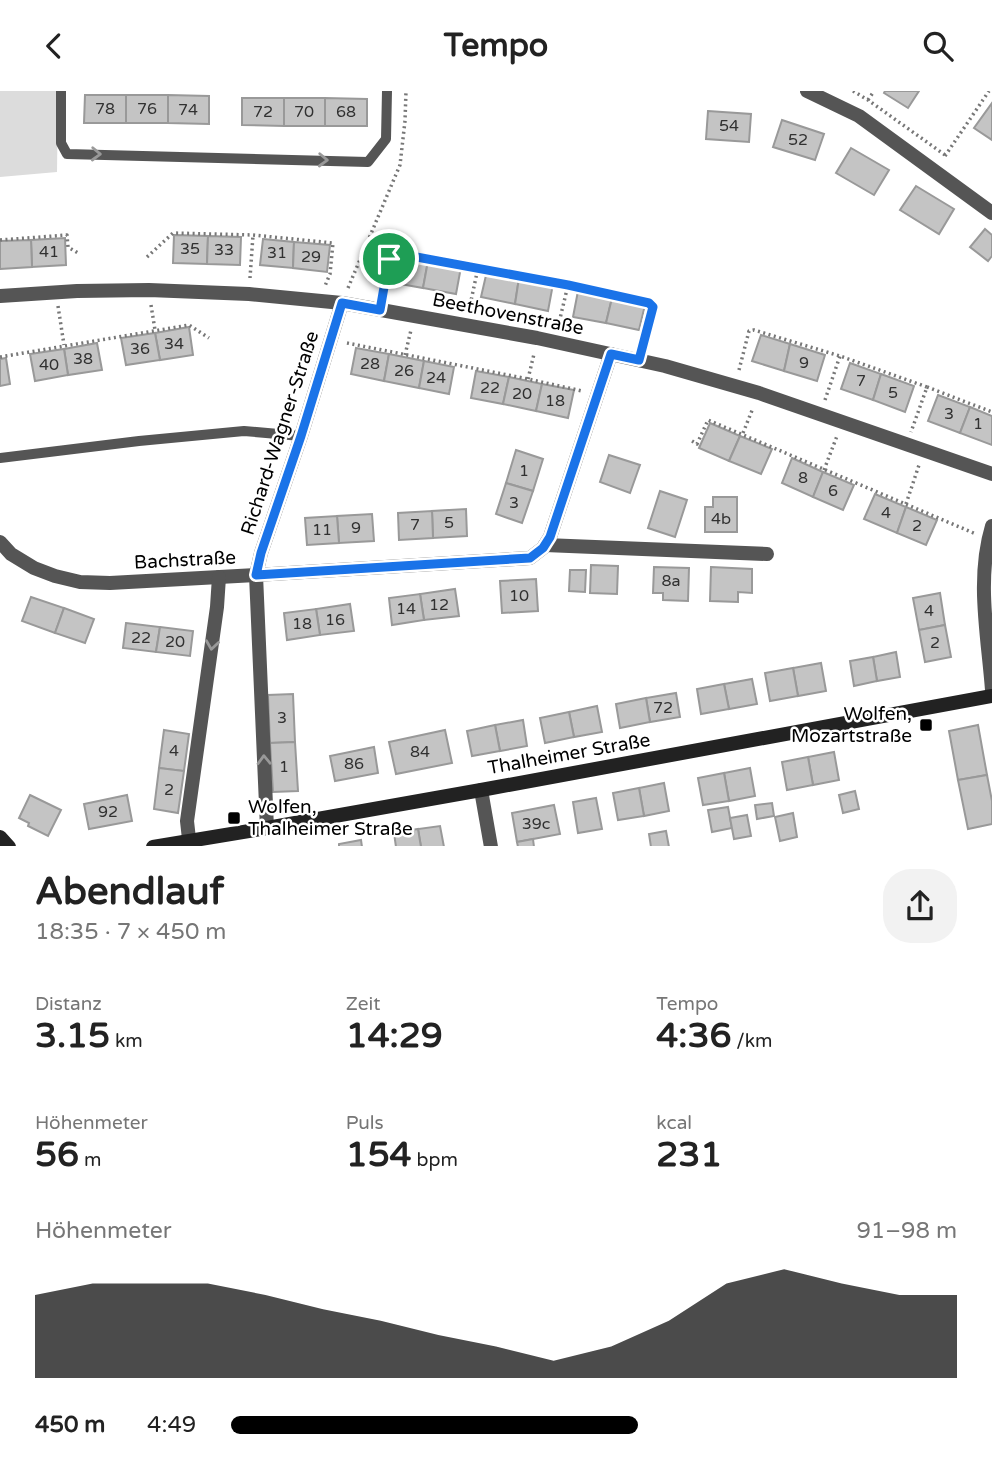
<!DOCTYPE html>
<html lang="de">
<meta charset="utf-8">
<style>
body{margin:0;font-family:"Varela Round",sans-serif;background:#f2f2f2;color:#222;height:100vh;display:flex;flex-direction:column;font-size:26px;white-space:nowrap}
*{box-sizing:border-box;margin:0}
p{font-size:23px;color:#767676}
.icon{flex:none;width:38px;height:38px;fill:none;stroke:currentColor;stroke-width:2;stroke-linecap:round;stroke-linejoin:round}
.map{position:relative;height:755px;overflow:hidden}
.drawer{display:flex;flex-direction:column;background:#fff;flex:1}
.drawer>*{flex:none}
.pin{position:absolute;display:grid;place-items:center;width:60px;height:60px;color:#fff;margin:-30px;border:4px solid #fff;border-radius:50%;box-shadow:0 2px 7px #0007}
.round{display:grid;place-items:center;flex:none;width:74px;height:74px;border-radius:28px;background:#f2f2f2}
.overview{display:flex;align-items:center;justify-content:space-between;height:119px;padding:0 35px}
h1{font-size:38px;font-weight:700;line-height:52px}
.figures{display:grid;grid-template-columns:repeat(3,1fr);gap:10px;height:119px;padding:7px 35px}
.figures div{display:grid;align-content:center}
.figures b{font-size:35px;font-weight:700}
.figures small{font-size:19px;font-weight:400}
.figures p{font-size:19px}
.chart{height:196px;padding:14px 35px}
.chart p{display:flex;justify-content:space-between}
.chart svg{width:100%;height:126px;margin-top:7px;fill:#000;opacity:.7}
ul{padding:0 35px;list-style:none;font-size:23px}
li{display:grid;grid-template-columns:112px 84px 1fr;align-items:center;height:52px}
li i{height:18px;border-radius:9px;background:#000}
header{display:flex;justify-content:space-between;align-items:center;height:91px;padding:0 35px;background:#fff;font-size:32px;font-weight:700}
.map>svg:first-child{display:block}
</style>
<header><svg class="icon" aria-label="back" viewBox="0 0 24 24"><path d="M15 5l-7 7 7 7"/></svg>Tempo<svg class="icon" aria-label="search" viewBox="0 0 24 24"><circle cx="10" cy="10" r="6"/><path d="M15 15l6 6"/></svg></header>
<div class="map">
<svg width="992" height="756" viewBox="0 0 992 756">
<rect width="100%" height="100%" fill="#fff"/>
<path fill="#dcdcdc" d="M0 0H58L57 81 0 86Z"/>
<g fill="#c4c4c4" stroke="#999" stroke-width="2">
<path d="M885 0H919L908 17 884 2Z"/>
<path d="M85 4H126V32H84Z"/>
<rect x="126" y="4" width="42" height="28"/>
<path d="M168 4 209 5V33L168 32Z"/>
<path d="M242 7H284V35L242 34Z"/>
<rect x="284" y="7" width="41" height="28"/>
<path d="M325 7 367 8V35H325Z"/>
<path d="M992 12V49L974 37Z"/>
<path d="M708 20 751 23 749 51 706 48Z"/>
<path d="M782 29 824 43 815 69 773 56Z"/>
<path d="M851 57 889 79 874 104 836 82Z"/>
<path d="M916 95 954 118 939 143 900 119Z"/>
<path d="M985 138 992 144V165L988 170 970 156Z"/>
<path d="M174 144 208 145 207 173 173 172Z"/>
<path d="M208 145 241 146 240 174 207 173Z"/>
<path d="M65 147 66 174 32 176 31 149Z"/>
<path d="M263 148 294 151 293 177 260 174Z"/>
<path d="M31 149 32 176 0 178V150Z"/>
<path d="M294 151 330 154 327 181 293 177Z"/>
<path d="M394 164 428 170 423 197 389 191Z"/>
<path d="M428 170 461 176 456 203 423 197Z"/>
<path d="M487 180 519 187 515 213 481 206Z"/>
<path d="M519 187 553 193 548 220 515 213Z"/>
<path d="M578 200 612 207 606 232 573 226Z"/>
<path d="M612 207 645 214 639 239 606 232Z"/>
<path d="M189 236 193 264 160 269 155 242Z"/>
<path d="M155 242 160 269 126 274 121 247Z"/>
<path d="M761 244 790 253 784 280 752 270Z"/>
<path d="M97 252 102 279 68 284 64 258Z"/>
<path d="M790 253 825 264 817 290 784 280Z"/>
<path d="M356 257 389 263 384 290 351 283Z"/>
<path d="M64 258 68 284 35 290 30 263Z"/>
<path d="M389 263 424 270 419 297 384 290Z"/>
<path d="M6 267 10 293 0 295V268Z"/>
<path d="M424 270 454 276 449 303 419 297Z"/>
<path d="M850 272 881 283 873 309 841 298Z"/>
<path d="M476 280 509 286 503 313 471 307Z"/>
<path d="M881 283 914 295 905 321 873 309Z"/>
<path d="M509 286 542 293 536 320 503 313Z"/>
<path d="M542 293 574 299 568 327 536 320Z"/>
<path d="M938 304 970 316 960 342 928 330Z"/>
<path d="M970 316 992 325V354L960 342Z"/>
<path d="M710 332 740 345 729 370 699 357Z"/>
<path d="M740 345 772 358 761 383 729 370Z"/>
<path d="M516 359 543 368 533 400 506 392Z"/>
<path d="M609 364 640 374 630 402 600 391Z"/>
<path d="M792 367 823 381 813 406 782 392Z"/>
<path d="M823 381 854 394 843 419 813 406Z"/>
<path d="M506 392 533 400 522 432 496 423Z"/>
<path d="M660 400 687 409 675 446 648 437Z"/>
<path d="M875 403 906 416 897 442 864 428Z"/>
<path d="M713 406H737V441H705V416H713Z"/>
<path d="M906 416 937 429 926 454 897 442Z"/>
<path d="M466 418 467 445 433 447 432 420Z"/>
<path d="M432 420 433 447 399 449 398 422Z"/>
<path d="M372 423 374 450 339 452 337 425Z"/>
<path d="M337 425 339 452 307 454 305 427Z"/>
<path d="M591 474 618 475 617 503 590 502Z"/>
<path d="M654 476 689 477 688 510 663 509V502H653Z"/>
<path d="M711 476 752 478V502L738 501V511L710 510Z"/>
<path d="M570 479H586L585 501 569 500Z"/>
<path d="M536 488 538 520 502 522 500 490Z"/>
<path d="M455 498 459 525 424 529 420 503Z"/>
<path d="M940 502 945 534 919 539 913 507Z"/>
<path d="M420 503 424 529 392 534 389 507Z"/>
<path d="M31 506 64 517 55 542 22 530Z"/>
<path d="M350 513 354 540 320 544 316 518Z"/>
<path d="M64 517 94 528 85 552 55 542Z"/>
<path d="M316 518 320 544 287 549 284 522Z"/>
<path d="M126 532 160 536 156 561 123 557Z"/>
<path d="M945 534 951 566 925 571 919 539Z"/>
<path d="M160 536 193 540 190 565 156 561Z"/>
<path d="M896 561 900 586 877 590 873 566Z"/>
<path d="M873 566 877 590 854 595 850 570Z"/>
<path d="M821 572 826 600 798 605 793 577Z"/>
<path d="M793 577 798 605 770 610 765 582Z"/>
<path d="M752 588 757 613 729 618 724 593Z"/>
<path d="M724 593 729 618 701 623 697 598Z"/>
<path d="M676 602 680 626 650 631 646 607Z"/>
<path d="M293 603 295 651 270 652 268 604Z"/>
<path d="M646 607 650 631 620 637 616 613Z"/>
<path d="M597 615 602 641 574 646 569 621Z"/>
<path d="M569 621 574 646 545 652 540 627Z"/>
<path d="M523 629 527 655 500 660 495 634Z"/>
<path d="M495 634 500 660 472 665 467 640Z"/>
<path d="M978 634 987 684 958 689 949 640Z"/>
<path d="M164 639 189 643 184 680 159 677Z"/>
<path d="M445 639 452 672 396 683 389 651Z"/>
<path d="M295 651 298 700 273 701 270 652Z"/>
<path d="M374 656 378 682 335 690 330 665Z"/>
<path d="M834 661 839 689 813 694 808 666Z"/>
<path d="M808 666 813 694 787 699 782 671Z"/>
<path d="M159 677 184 680 178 722 154 718Z"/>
<path d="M750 677 755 705 729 710 724 682Z"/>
<path d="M724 682 729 710 703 714 698 687Z"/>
<path d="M987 684 992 710V733L968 738 958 689Z"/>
<path d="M664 692 669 720 644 725 639 697Z"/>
<path d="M639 697 644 725 618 729 613 702Z"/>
<path d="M855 700 859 718 843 722 839 704Z"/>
<path d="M30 704 61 719 48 745 28 735 29 732 19 727Z"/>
<path d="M127 704 132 730 89 738 84 713Z"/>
<path d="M596 707 602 738 578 742 573 711Z"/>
<path d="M772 712 774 725 757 728 755 714Z"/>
<path d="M554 714 560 743 517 751 512 722Z"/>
<path d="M728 716 732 737 712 741 708 719Z"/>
<path d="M793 722 797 746 780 750 775 726Z"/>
<path d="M747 724 751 745 734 748 730 727Z"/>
<path d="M440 735 444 756H421L418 738Z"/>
<path d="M418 738 421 756H396L394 742Z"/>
<path d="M666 740 669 756H651L649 743Z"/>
<path d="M533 748 534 756H518L517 751Z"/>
<path d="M361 749 362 756H339V753Z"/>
</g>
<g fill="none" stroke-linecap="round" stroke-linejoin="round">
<g stroke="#777" stroke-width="3.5" stroke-dasharray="2 3.5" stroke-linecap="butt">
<path d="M853 0 868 9 945 64"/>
<path d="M868 9 874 0"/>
<path d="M945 65 989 0"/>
<path d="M0 149 67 144 68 156 78 162"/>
<path d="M147 166 173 142 253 144 333 152 330 183 325 195"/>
<path d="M250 187 253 144"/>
<path d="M348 197 400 74 405 30 406 0"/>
<path d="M383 203 389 168 395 162 568 194 649 212 653 216 643 255"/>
<path d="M151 214 155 239"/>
<path d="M58 215 64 254"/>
<path d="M469 219 478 177"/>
<path d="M558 236 568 194"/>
<path d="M347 252 528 288 582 300"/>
<path d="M405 264 411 239"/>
<path d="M0 266 189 234 209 247"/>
<path d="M739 279 749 240 754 239 840 265 927 296 911 341"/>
<path d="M528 288 534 263"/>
<path d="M927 296 992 321"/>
<path d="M825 309 840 265"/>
<path d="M743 342 753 317"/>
<path d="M692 350 697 353 708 329 976 443"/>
<path d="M824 379 837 345"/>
<path d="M906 413 919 374"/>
</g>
<g stroke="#555" stroke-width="10">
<path d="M61 0V52L67 63 368 71 386 48 387 0"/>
<path d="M0 367 139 350 244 340 301 345"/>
</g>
<g stroke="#555" stroke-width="14">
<path d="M807 0 859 25 992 122"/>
<path d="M0 205 77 200 149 199 249 203 342 212 537 247 665 275 759 302 992 383"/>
<path d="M992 435C976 488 988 545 992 599"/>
<path d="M0 451 11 463 34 477 55 485 80 491 110 492 256 484 530 467 543 457 550 446 611 263"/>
<path d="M545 454 767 463"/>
<path d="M481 699 491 756"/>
<path d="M267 737 256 484 261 462 301 345 342 212"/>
<path d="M189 748 187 730 217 516 219 486"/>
</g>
<g stroke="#222" stroke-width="14">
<path d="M0 746 9 756"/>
<path d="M153 756 267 737 481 699 992 605"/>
</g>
</g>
<defs><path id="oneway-chevron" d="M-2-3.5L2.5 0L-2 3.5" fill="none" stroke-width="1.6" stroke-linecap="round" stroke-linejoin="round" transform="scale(1.75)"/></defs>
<g stroke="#999">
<use href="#oneway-chevron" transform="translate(96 63) rotate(2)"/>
<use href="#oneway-chevron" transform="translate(323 69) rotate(2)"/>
<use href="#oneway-chevron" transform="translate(212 554) rotate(98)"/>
<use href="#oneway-chevron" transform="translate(264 669) rotate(-92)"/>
</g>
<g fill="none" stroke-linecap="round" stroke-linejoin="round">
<g stroke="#fff" stroke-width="14">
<path id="route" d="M395 162 568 194 649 212 653 216 639 269 611 263 550 446 543 457 530 467 256 484 261 462 301 345 342 212 380 219 389 168Z"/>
</g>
<use href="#route" stroke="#1a73e8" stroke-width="9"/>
</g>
<g fill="#000" stroke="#fff" stroke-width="2.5">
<rect x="919" y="627" width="14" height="14" rx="3.5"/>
<rect x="227" y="720" width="14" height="14" rx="3.5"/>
</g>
<g text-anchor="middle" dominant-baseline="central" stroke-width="5" stroke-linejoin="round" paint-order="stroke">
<g font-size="16" fill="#313131">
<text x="105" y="18">78</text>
<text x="147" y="18">76</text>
<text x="188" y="19">74</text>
<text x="263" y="21">72</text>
<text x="304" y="21">70</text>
<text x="346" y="21">68</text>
<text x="729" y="35">54</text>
<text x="798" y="49">52</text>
<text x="190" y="158">35</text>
<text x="224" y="159">33</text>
<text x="49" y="161">41</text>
<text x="277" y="162">31</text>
<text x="311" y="166">29</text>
<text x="174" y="253">34</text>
<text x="140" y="258">36</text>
<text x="83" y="268">38</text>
<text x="804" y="272">9</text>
<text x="370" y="273">28</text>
<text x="49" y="274">40</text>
<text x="404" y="280">26</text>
<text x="436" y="287">24</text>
<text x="861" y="290">7</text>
<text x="490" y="297">22</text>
<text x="893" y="302">5</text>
<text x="522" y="303">20</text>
<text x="555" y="310">18</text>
<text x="949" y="323">3</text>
<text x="978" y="333">1</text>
<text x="524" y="380">1</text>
<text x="803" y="387">8</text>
<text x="833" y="400">6</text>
<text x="514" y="412">3</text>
<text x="886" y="422">4</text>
<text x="721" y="428">4b</text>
<text x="449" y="432">5</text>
<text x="415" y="434">7</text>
<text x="917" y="435">2</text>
<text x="356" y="437">9</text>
<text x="322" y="439">11</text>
<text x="671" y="490">8a</text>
<text x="519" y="505">10</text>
<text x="439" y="514">12</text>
<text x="406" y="518">14</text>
<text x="929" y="520">4</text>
<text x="335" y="529">16</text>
<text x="302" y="533">18</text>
<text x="141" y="547">22</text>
<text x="175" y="551">20</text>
<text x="935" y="552">2</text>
<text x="663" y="617">72</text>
<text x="282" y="627">3</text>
<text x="174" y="660">4</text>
<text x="420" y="661">84</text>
<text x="354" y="673">86</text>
<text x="284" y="676">1</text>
<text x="169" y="699">2</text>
<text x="108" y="721">92</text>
<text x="536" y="733">39c</text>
</g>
<g font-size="19" fill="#000" stroke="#fff">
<text transform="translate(508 223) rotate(11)">Beethovenstraße</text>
<text transform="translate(280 342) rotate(-72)">Richard-Wagner-Straße</text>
<text transform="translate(185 469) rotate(-3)">Bachstraße</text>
<text transform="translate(569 663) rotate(-10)">Thalheimer Straße</text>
</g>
<g font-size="19" fill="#000" stroke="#fff" text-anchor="end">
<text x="912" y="623">Wolfen,<tspan x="912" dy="22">Mozartstraße</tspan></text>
<text x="248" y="716" text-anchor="start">Wolfen,<tspan x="248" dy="22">Thalheimer Straße</tspan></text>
</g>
</g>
</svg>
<div class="pin" style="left:389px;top:168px;background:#1e9e55"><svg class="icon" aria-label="arrive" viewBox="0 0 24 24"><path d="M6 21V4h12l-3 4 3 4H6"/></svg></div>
</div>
<section class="drawer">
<div class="overview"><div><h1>Abendlauf</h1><p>18:35 · 7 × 450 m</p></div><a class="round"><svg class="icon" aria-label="share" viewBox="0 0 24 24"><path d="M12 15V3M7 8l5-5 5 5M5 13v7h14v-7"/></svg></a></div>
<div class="figures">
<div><p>Distanz</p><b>3.15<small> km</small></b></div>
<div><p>Zeit</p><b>14:29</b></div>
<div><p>Tempo</p><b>4:36<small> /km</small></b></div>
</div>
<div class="figures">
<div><p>Höhenmeter</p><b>56<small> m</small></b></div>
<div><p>Puls</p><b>154<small> bpm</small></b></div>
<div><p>kcal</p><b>231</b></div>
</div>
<div class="chart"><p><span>Höhenmeter</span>91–98 m</p>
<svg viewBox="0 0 160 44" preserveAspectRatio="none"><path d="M0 44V15L10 11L20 11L30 11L40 15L50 20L60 24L70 29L80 33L90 38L100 33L110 24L120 11L130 6L140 11L150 15L160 15V44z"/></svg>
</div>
<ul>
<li><b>450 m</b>4:49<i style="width:56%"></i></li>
</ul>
</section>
